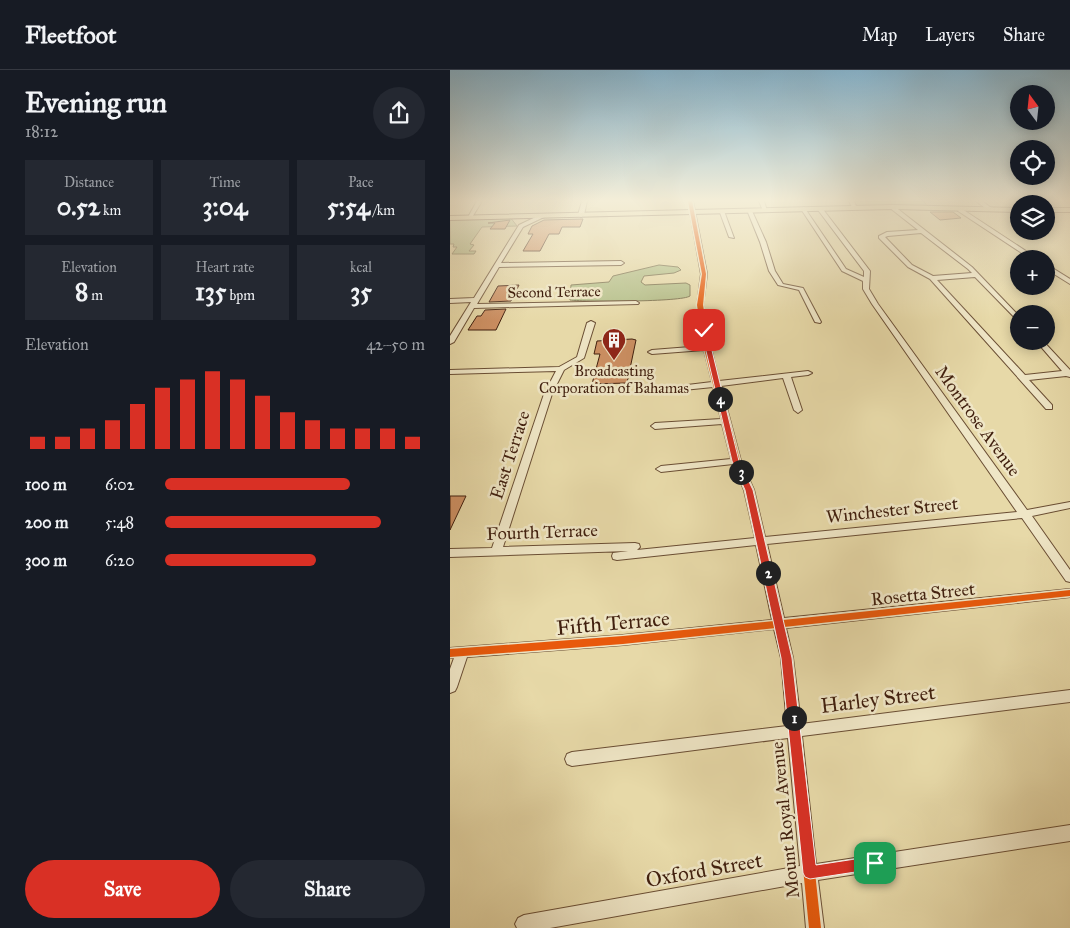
<!DOCTYPE html>
<meta charset="utf-8">
<style>
body{margin:0;font-family:"IM FELL Great Primer",serif;background:#242831;color:#f1f3f6;height:100vh;display:flex;flex-direction:column;font-size:19px;white-space:nowrap}
*{box-sizing:border-box;margin:0}
p{font-size:16px;color:#9ea1a6}
.icon{flex:none;width:28px;height:28px;fill:none;stroke:currentColor;stroke-width:2;stroke-linecap:round;stroke-linejoin:round}
.map{position:relative;flex:1;overflow:hidden}
.side{display:flex;flex-direction:column;background:#171b24;width:450px}
.side>*{flex:none}
.needle{width:32px;rotate:345deg}
.buttons{position:absolute;left:560px;top:15px;display:grid;gap:10px}
.buttons a{display:grid;place-items:center;width:45px;height:45px;border-radius:50%;background:#171b24;box-shadow:0 2px 12px #0003;font-size:25px}
.pin{position:absolute;display:grid;place-items:center;width:42px;height:42px;color:#fff;margin:-21px;border-radius:10px;box-shadow:0 2px 8px #0006}
.km{position:absolute;width:25px;height:25px;margin:-12px;border-radius:50%;background:#222;color:#fff;font-size:14px;line-height:25px;text-align:center}
.round{display:grid;place-items:center;flex:none;width:52px;height:52px;border-radius:26px;background:#242831}
.headline{display:flex;align-items:center;justify-content:space-between;height:85px;padding:0 25px}
h1{font-size:28px;font-weight:700;line-height:38px}
.stats{display:grid;grid-template-columns:repeat(3,1fr);gap:8px;height:85px;padding:5px 25px}
.stats div{display:grid;align-content:center;border-radius:0px;background:#242831;text-align:center}
.stats b{font-size:25px;font-weight:700}
.stats small{font-size:14px;font-weight:400}
.stats p{font-size:14px}
.chart{height:140px;padding:10px 25px}
.chart p{display:flex;justify-content:space-between}
.chart svg{width:100%;height:90px;margin-top:5px;stroke:#d93025;stroke-width:6}
.button{display:flex;gap:10px;margin-top:auto;padding:10px 25px}
.button a{flex:1;height:58px;border-radius:30px;background:#d93025;color:#fff;font-size:20px;font-weight:700;line-height:58px;text-align:center}
.button a+a{background:#242831;color:#f1f3f6}
ul{padding:0 25px;list-style:none;font-size:16px}
li{display:grid;grid-template-columns:80px 60px 1fr;align-items:center;height:38px}
li i{height:12px;border-radius:6px;background:#d93025}
header{display:flex;align-items:center;gap:30px;box-sizing:border-box;height:70px;padding:0 25px;background:#171b24;border-bottom:1px solid #363941}
header strong{font-size:24px}
nav{display:flex;gap:28px;margin-inline-start:auto;font-size:18px}
main{display:flex;flex:1;min-height:0}
.map>svg:first-child{display:block}
</style>
<header>
<strong>Fleetfoot</strong>
<nav><a>Map</a><a>Layers</a><a>Share</a></nav>
</header>
<main>
<section class="side">
<div class="headline"><div><h1>Evening run</h1><p>18:12</p></div><a class="round"><svg class="icon" aria-label="share" viewBox="0 0 24 24"><path d="M12 15V3M7 8l5-5 5 5M5 13v7h14v-7"/></svg></a></div>
<div class="stats">
<div><p>Distance</p><b>0.52<small> km</small></b></div>
<div><p>Time</p><b>3:04</b></div>
<div><p>Pace</p><b>5:54<small> /km</small></b></div>
</div>
<div class="stats">
<div><p>Elevation</p><b>8<small> m</small></b></div>
<div><p>Heart rate</p><b>135<small> bpm</small></b></div>
<div><p>kcal</p><b>35</b></div>
</div>
<div class="chart"><p><span>Elevation</span>42–50 m</p>
<svg viewBox="0 0 160 44" preserveAspectRatio="none"><path d="M5 44V38M15 44V38M25 44V34M35 44V30M45 44V22M55 44V14M65 44V10M75 44V6M85 44V10M95 44V18M105 44V26M115 44V30M125 44V34M135 44V34M145 44V34M155 44V38"/></svg>
</div>
<ul>
<li><b>100 m</b>6:02<i style="width:71%"></i></li>
<li><b>200 m</b>5:48<i style="width:83%"></i></li>
<li><b>300 m</b>6:20<i style="width:58%"></i></li>
</ul>
<div class="button"><a>Save</a><a>Share</a></div>
</section>
<div class="map">
<svg width="620" height="858" viewBox="0 0 620 858">
<rect width="100%" height="100%" fill="#e7d9a8"/>
<filter id="stains"><feTurbulence type="fractalNoise" baseFrequency=".004" numOctaves="4"/><feColorMatrix values="0 0 0 0 .2 0 0 0 0 .09 0 0 0 0 .02 0 0 0 .5 -.17"/></filter>
<radialGradient id="worn" r=".72"><stop offset=".6" stop-color="#630" stop-opacity="0"/><stop offset="1" stop-color="#630" stop-opacity=".3"/></radialGradient>
<g fill="#b4bf89" stroke="#7a6f4c">
<path d="M404 131H474L477 137H408Z"/>
<path d="M60 147 67 156 32 157 20 174 24 175 19 181H26L24 184H2L7 177H3L4 174H0V149Z"/>
<path d="M209 195 228 197 231 200 224 203 194 206 191 212 195 215 236 213 240 215V226C232 232 136 232 120 230L121 215 159 212 163 206Z"/>
</g>
<g fill="#cd9063" stroke="#401f0e">
<path d="M480 142H503L511 148 490 150Z"/>
<path d="M133 149 130 157H112L109 164H99L90 181H73L83 164H78L82 156 94 150Z"/>
<path d="M60 150 55 159H40L45 153H38Z"/>
<path d="M69 215 61 231 39 232 48 216Z"/>
<path d="M56 239 46 260H18L27 246H31L35 240Z"/>
<path d="M182 269 186 270 177 313 142 314 150 284H144L147 271Z"/>
<path d="M0 426H16L0 460Z"/>
</g>
<g fill="none" stroke-linecap="round" stroke-linejoin="round">
<g stroke="#6a4e34" stroke-width="2">
<g id="minor">
<path d="M27 131H32L21 149H17Z"/>
<path d="M132 131H137L134 145 131 147 128 145Z"/>
<path d="M238 131H243L257 204 253 235 261 278 269 311 358 301 362 303 358 305 341 307 352 340 348 343 344 340 333 308 271 316 291 391 304 420 315 467 567 442 422 234 413 219V211L392 201 351 139 354 137 396 199 414 207V201L368 140V138H372L420 201 419 219 428 234 577 440 620 432V438L582 446 620 500V512L616 511 572 448 317 474 334 548 620 519V527L336 558 343 588 351 654 620 620V632L352 666 366 794 620 755V771L368 810 374 858H356L352 813 100 858H67L65 854 68 848 74 845 350 796 338 668 122 696 117 694 115 689 117 684 122 682 337 656 331 588 324 559 173 575 17 587 7 617 5 621 0 623V599L4 588H0V578L173 565 322 550 306 475 167 490 163 489 162 486 163 483 178 481 0 487V479L42 478 94 324 106 301 0 304V300L109 297 127 287 137 253 141 251 145 253 134 288 114 300 102 324 53 477 185 473 189 474 190 477 187 480 305 468 294 420 283 394 211 402 206 399 211 396 281 389 272 354 205 359 201 356 205 353 271 349 263 317 204 323 200 321 204 319 262 312 254 280 202 284 198 282 202 280 253 276 247 235 251 204Z"/>
<path d="M309 131H314L317 141H313Z"/>
<path d="M399 131H404L407 139H403Z"/>
<path d="M526 131H532L544 140 539 141Z"/>
<path d="M440 136H444L522 197 569 246V252L525 207 487 210 575 305 612 301 586 271H593L620 300V307L616 306 579 310 602 335V339H596L480 209 458 197 429 168V166L437 162 468 160 440 138ZM471 163 518 199 522 203 483 206 462 195 435 167 438 166Z"/>
<path d="M510 138 512 139 588 189H581L508 141Z"/>
<path d="M269 140 274 141 284 168 279 167Z"/>
<path d="M297 140 302 141 316 172 325 201 333 214 353 218 371 252 370 253 365 252 349 220 328 215 319 201 310 172Z"/>
<path d="M92 144 94 147 73 157 51 193 171 191 174 193 171 195 49 197 27 234 186 231 189 233 188 234 24 238 4 272 0 274V266L21 232 0 233V229L24 228 69 155Z"/>
<path d="M596 194 620 209V214L596 199Z"/>
</g>
</g>
<g stroke="#401f0e" stroke-width="2">
<g id="highway">
<path d="M442 135 569 138V142L442 139 0 150V146Z"/>
<rect x="596" y="138" width="24" height="4"/>
</g>
</g>
<use href="#minor" fill="#efe6c6" fill-rule="evenodd"/>
<use href="#highway" fill="#e7d9a8" fill-rule="evenodd"/>
<g stroke="#efe6c6" stroke-width="3">
<path id="cycleway" d="M238 131H242L256 204 253 235 260 278 290 391 303 420 333 550 620 520V526L334 557 342 588 371 858H359L332 588 326 558 173 574 0 587V579L173 566 324 551 295 420 282 391 254 278 247 235 252 204Z"/>
</g>
<use href="#cycleway" fill="#e8590c" fill-rule="evenodd"/>
</g>
<linearGradient id="sky" x2="0" y2="1"><stop stop-color="#87b6d0"/><stop offset="0.52" stop-color="#f4eed8"/><stop offset="1" stop-color="#f4eed8" stop-opacity="0"/></linearGradient>
<rect width="620" height="251" fill="url(#sky)"/>
<path fill="#d93025" stroke="#fff" d="M254 258 257 260 289 391 303 420 342 588 366 795 425 786 430 788 432 793 430 797 425 799 360 809 355 807 353 803 331 588 295 420 282 391 251 260Z"/>
<defs>
<g id="building-pin" transform="scale(1.25)"><path d="M0 17L-7.5 6A9.5 9.5 0 1 1 7.5 6Z" fill="#8f2418" stroke="#efe6c6"/><path d="M-4-6H4V6H1V3H-1V6H-4ZM-2.5-4.3h1.7v1.8h-1.7ZM.8-4.3h1.7v1.8H.8ZM-2.5-1h1.7V.8h-1.7ZM.8-1h1.7V.8H.8Z" fill="#fff"/></g>
</defs>
<g fill-rule="evenodd">
<use href="#building-pin" x="164" y="270"/>
</g>
<g text-anchor="middle" dominant-baseline="central" stroke-width="5" stroke-linejoin="round" paint-order="stroke">
<g font-size="15" fill="#401f0e" stroke="#efe6c6">
<text transform="translate(104 222) rotate(-1)">Second Terrace</text>
</g>
<g font-size="15" fill="#401f0e" stroke="#efe6c6">
<text x="164" y="301">Broadcasting<tspan x="164" dy="17">Corporation of Bahamas</tspan></text>
</g>
<g font-size="18" fill="#401f0e" stroke="#efe6c6">
<text transform="translate(528 351) rotate(54)">Montrose Avenue</text>
<text transform="translate(60 385) rotate(-72)">East Terrace</text>
<text transform="translate(442 440) rotate(-6)">Winchester Street</text>
<text transform="translate(92 462) rotate(-2)">Fourth Terrace</text>
<text transform="translate(473 524) rotate(-6)">Rosetta Street</text>
<text transform="translate(335 750) rotate(-96)">Mount Royal Avenue</text>
</g>
<g font-size="21" fill="#401f0e" stroke="#efe6c6">
<text transform="translate(163 553) rotate(-5)">Fifth Terrace</text>
<text transform="translate(428 629) rotate(-7)">Harley Street</text>
<text transform="translate(254 800) rotate(-10)">Oxford Street</text>
</g>
</g>
<rect width="100%" height="100%" filter="url(#stains)"/>
<rect width="100%" height="100%" fill="url(#worn)"/>
</svg>
<div class="buttons">
<a><svg class="needle" viewBox="-14 -14 28 28"><path d="M0-13l5 13h-10z" fill="#e53935"/><path d="M0 13l5-13h-10z" fill="#9ea1a6"/></svg></a>
<a><svg class="icon" aria-label="locate" viewBox="0 0 24 24"><circle cx="12" cy="12" r="6"/><path d="M12 2v4M12 18v4M2 12h4M18 12h4"/></svg></a>
<a><svg class="icon" aria-label="layers" viewBox="0 0 24 24"><path d="M12 4l9 5-9 5-9-5zM3 14l9 5 9-5"/></svg></a>
<a>+</a>
<a>−</a>
</div>
<div class="pin" style="left:425px;top:793px;background:#1e9e55"><svg class="icon" aria-label="arrive" viewBox="0 0 24 24"><path d="M6 21V4h12l-3 4 3 4H6"/></svg></div>
<div class="pin" style="left:254px;top:260px;background:#d93025"><svg class="icon" aria-label="check" viewBox="0 0 24 24"><path d="M5 12l5 5 9-10"/></svg></div>
<b class="km" style="left:344px;top:648px">1</b>
<b class="km" style="left:318px;top:503px">2</b>
<b class="km" style="left:291px;top:402px">3</b>
<b class="km" style="left:270px;top:329px">4</b>
</div>
</main>
